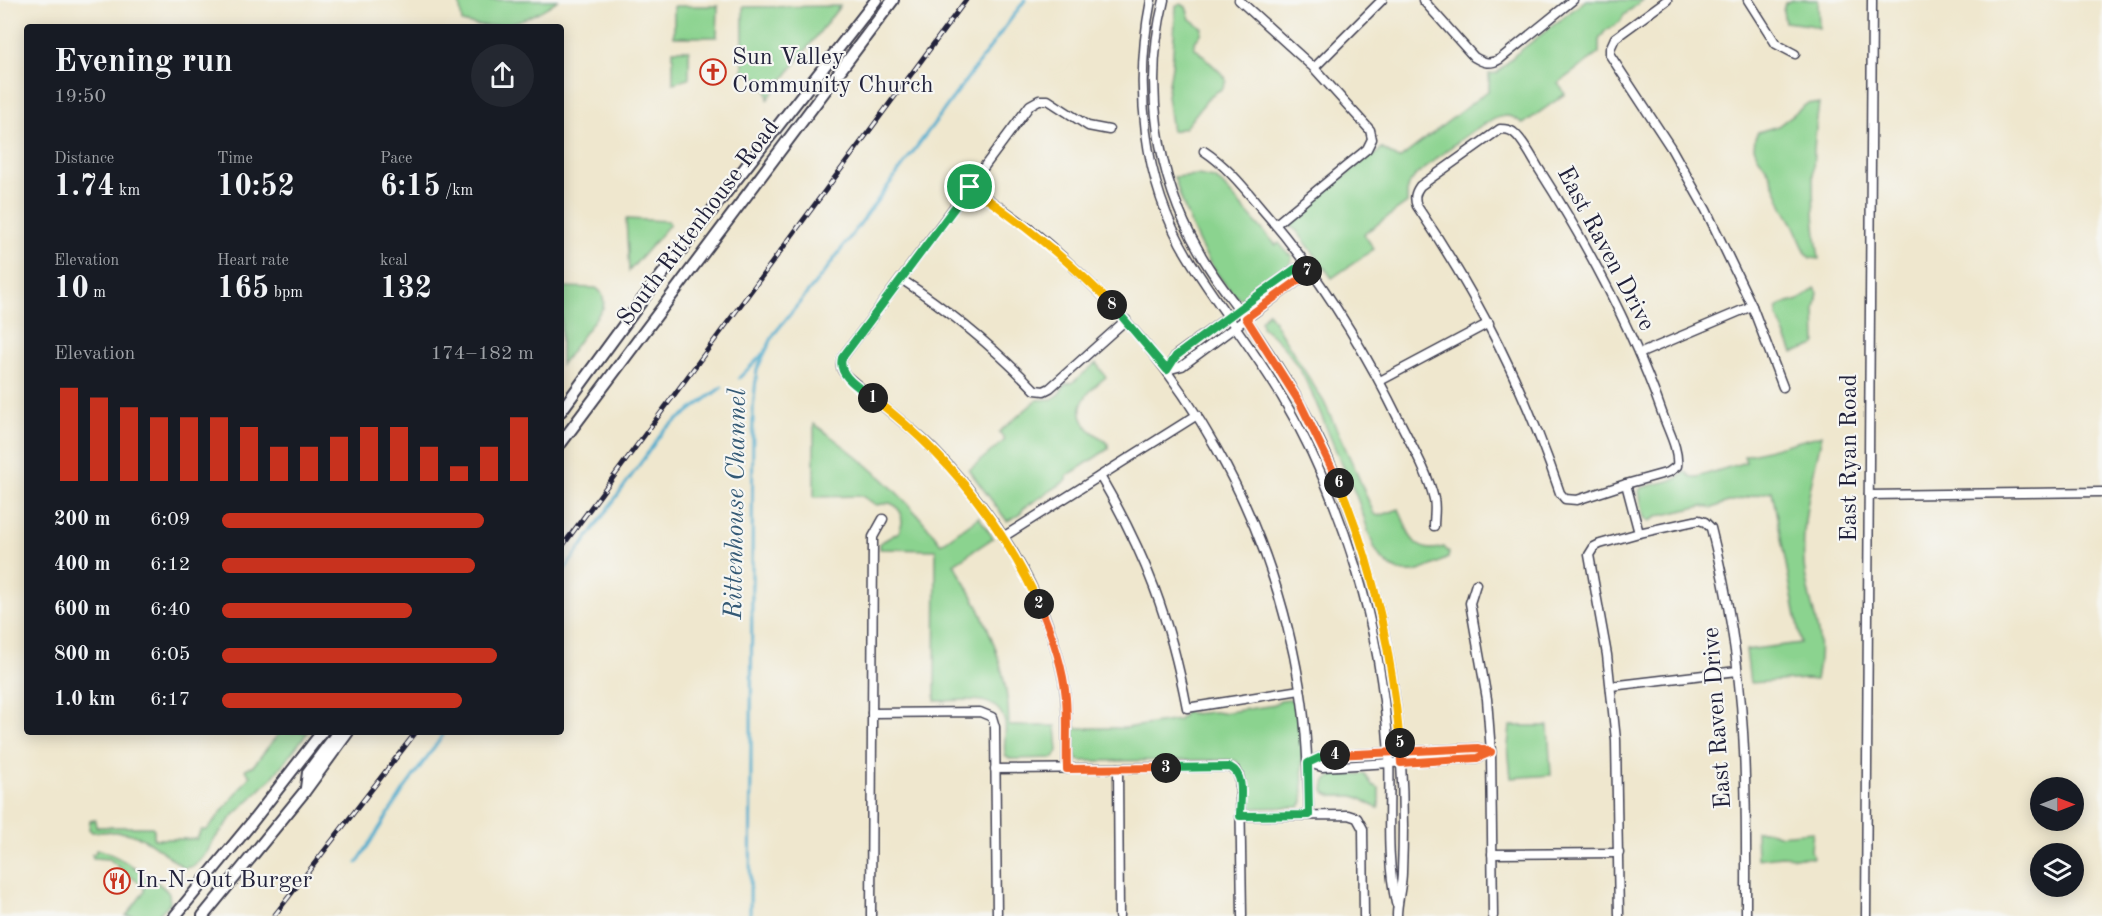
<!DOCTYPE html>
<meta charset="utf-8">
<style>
body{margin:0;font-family:"Old Standard TT",serif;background:#242831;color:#f1f3f6;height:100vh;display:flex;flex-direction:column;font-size:22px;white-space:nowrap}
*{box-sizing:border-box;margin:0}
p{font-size:20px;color:#9ea1a6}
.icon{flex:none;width:33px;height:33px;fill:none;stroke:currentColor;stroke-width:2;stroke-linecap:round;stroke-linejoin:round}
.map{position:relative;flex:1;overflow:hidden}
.details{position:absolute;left:24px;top:24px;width:540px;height:711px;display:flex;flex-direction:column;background:#171b24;border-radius:6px;box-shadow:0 3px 15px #0003}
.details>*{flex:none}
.needle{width:39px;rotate:90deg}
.controls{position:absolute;left:2030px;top:777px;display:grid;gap:12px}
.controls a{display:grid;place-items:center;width:54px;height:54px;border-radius:50%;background:#171b24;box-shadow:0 3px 15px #0003;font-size:30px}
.pin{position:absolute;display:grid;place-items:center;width:51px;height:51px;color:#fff;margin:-26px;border:3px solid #fff;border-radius:50%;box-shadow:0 2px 6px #0007}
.km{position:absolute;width:30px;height:30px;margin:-15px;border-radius:50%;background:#222;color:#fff;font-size:16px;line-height:30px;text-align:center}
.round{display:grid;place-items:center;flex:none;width:63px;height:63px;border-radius:32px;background:#242831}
.head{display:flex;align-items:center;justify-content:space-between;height:102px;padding:0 30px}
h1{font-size:33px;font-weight:800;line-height:45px}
.stats{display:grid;grid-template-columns:repeat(3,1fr);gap:9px;height:102px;padding:6px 30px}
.stats div{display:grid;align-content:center}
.stats b{font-size:30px;font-weight:800}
.stats small{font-size:16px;font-weight:400}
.stats p{font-size:16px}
.chart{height:168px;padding:12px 30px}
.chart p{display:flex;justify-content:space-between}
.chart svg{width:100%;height:108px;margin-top:6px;stroke:#c8321e;stroke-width:6}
ul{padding:0 30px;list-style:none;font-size:20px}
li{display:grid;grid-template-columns:96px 72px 1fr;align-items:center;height:45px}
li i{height:15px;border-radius:8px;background:#c8321e}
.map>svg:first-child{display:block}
</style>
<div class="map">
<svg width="2102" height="916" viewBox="0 0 2102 916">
<rect width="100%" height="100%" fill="#f6f6f2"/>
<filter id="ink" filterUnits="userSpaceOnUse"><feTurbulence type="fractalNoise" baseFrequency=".0167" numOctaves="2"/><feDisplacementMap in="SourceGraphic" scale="12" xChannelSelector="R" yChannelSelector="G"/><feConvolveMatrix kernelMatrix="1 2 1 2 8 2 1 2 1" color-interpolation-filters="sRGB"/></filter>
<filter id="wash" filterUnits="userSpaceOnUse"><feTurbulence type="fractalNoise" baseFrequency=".008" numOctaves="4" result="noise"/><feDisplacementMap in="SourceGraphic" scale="24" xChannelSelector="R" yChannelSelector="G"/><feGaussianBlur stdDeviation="1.35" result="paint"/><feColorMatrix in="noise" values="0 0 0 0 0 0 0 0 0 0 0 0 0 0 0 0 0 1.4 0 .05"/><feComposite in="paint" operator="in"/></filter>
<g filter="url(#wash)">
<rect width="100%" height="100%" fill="#efe7ce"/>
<g fill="#8bd38f" stroke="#567a65" stroke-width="1.5">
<path d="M459 0H558C529 21 497 32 462 22Z"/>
<path d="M1586 0H1643L1624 15 1620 22 1605 31 1599 40V53L1558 83 1565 94 1523 124C1517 119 1513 116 1506 116 1483 117 1434 161 1415 176L1407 187V203L1364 234 1374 249 1332 278 1297 231 1291 227V220L1367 158 1377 154 1381 148 1399 159 1489 90V74L1497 73 1516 54Z"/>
<path d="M1792 0H1818L1819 28 1810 25 1785 22 1783 11 1785 3Z"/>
<path d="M1181 4 1186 7 1190 19 1202 28 1201 34 1194 43V47L1225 77 1226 81 1223 88 1210 96 1188 124 1184 128 1172 131 1167 96 1172 66 1176 6Z"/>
<path d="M674 6H718L717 37H674Z"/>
<path d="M840 6 768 99C767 84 758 75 743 73V7Z"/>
<path d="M673 50H689V78C682 78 679 83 673 83Z"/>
<path d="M1808 103 1819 104C1811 156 1811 207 1819 259L1810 258 1806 253 1793 224 1784 209 1769 172 1757 155 1754 147 1755 138 1758 132 1778 126Z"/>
<path d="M1198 175 1214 178 1219 181 1276 245 1279 243 1288 254 1292 256C1293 272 1260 290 1247 298H1238C1205 267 1187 219 1174 177Z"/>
<path d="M626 219 668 221 670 224 629 271Z"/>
<path d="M561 287 596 288C603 292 605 300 603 308L561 365Z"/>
<path d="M1815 288 1818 293 1815 309 1816 345 1793 353 1777 316V308C1782 303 1786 304 1792 302 1801 300 1808 294 1815 288Z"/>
<path d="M1268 312 1324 402 1355 469 1374 514 1379 516 1399 509C1409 533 1412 556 1444 547L1449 553 1448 558C1431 566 1412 579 1393 568 1372 557 1369 530 1361 509 1354 488 1343 467 1334 446 1315 403 1303 357 1262 327L1261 321Z"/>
<path d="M1096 363 1106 377C1089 390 1069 408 1089 429 1095 434 1102 438 1108 444V449L1067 476V480L1024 508 1019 515 1007 521 969 470 1005 440 999 432 1037 400 1052 399 1058 395 1066 384 1072 383Z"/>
<path d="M814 424C863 459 905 495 941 544L979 517 993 538 954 564C985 613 1009 667 1009 726H1056L1058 751 1054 758 1011 759 1006 757C1002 747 1007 734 1005 723 998 691 960 702 935 701L936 550 880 549V543L899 532 902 523 901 513 896 506 890 503 876 505 862 496 814 497Z"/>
<path d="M1822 435C1813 478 1801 518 1804 562 1805 589 1816 613 1819 639 1821 653 1818 667 1816 680L1806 679 1750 683 1746 650 1801 643 1772 491 1725 503 1713 508 1702 506 1659 516 1650 521 1644 518 1639 491 1641 488 1676 479 1686 472 1691 477H1697L1746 462 1744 456Z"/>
<path d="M1290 699 1297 705 1302 750 1303 802 1300 807 1252 808C1239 796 1254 780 1236 761L1228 760 1081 761 1076 759 1073 752V728H1125L1179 720 1186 712C1199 717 1209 709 1221 713L1275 705 1280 700Z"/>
<path d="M1510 726H1548L1551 775 1511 778 1508 746Z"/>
<path d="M280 732H308L272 778 233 816 213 841 207 852 194 866 184 868C166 855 148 837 126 833 115 831 103 832 92 832L89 829 90 821 95 820 96 827H152L154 829V839H197L201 830H207L250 776 245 770 247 768 253 766Z"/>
<path d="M1365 774 1372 785 1379 788V808C1369 806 1363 797 1352 796 1342 795 1331 799 1324 791L1325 782 1333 775Z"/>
<path d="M1756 831H1767L1778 835 1813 832 1811 850 1813 858 1781 856 1757 859Z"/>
<path d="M96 850C108 849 163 883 169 894 169 894 170 902 170 903L157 916H126L144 892V887L109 859 93 858 92 854H95Z"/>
</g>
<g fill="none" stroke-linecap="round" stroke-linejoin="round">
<g stroke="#4eabcd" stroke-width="3">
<path d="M739 378 763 354"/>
<path d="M561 575 664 430 722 387"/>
<path d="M357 863 403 791 445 732"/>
<path d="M750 916 753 408 757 369 774 334 826 270 1025 0"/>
</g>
</g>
</g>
<g filter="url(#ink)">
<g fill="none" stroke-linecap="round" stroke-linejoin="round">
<g stroke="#414051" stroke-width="11">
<g id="minor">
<path d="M1151 0C1134 85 1142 181 1188 257 1217 305 1253 348 1282 397 1313 449 1337 507 1355 565 1374 626 1385 690 1389 754 1391 803 1385 854 1396 903"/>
<path d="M1164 0C1143 83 1156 177 1199 251 1211 274 1228 294 1243 315 1259 337 1275 361 1289 384 1315 427 1337 474 1353 521 1393 634 1407 753 1402 872 1402 887 1397 901 1397 916"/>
<path d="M1239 0 1314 68 1370 130 1372 139 1367 149 1276 224"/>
<path d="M1423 0 1474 57C1484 63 1490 65 1500 59L1573 0"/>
<path d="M1667 0 1615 38 1610 49V55L1671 148 1706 210 1752 306 1783 387"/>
<path d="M1748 0 1776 44 1795 54"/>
<path d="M1314 68 1382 0"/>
<path d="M1500 129C1505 129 1509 129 1513 132 1522 138 1533 159 1539 169 1589 247 1633 330 1664 418 1669 432 1679 450 1677 466L1669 472 1626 484 1577 500 1565 499 1560 493C1524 387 1479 298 1417 206 1414 198 1415 193 1420 186Z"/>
<path d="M1204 151C1227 166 1245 189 1262 209 1319 274 1363 346 1401 424 1413 448 1428 473 1434 499 1436 507 1434 518 1434 526"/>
<path d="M970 187C1000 207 1030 227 1057 252 1187 367 1272 517 1300 688 1307 730 1308 773 1309 815"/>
<path d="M901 279C950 311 994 347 1035 390L1044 391 1050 388 1126 320"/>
<path d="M1639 354 1752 306"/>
<path d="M1167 370 1176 355 1239 309 1295 269 1309 267"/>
<path d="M1167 370 1182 366 1300 279 1309 267"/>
<path d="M1380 381 1489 323"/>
<path d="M1100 476C1146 555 1170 619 1187 708L1300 690"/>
<path d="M1626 484 1639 533"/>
<path d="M1869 495 2102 492"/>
<path d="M1003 537 1197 415"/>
<path d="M1476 584 1470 603 1487 699 1491 752 1493 916"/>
<path d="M1611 686 1737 671"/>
<path d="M872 713 980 712 992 717 995 727 997 916"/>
<path d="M1308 763 1323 756 1478 748 1491 752"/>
<path d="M1308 763 1322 767 1477 758 1491 752"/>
<path d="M1118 768 1119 916"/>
<path d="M995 769 1226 767C1235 767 1239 773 1240 782L1242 916"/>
<path d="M1067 769C1066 737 1069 704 1062 673 1044 590 993 510 934 450 908 424 878 403 850 379 843 373 839 368 842 358L1030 105 1039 100H1048L1088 126 1109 130"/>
<path d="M1240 816 1348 815 1357 818 1363 829 1364 916"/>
<path d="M1492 854 1619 853"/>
<path d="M871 916 873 537 883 519"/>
<path d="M1619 916 1616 740 1607 655 1589 555 1594 547 1600 544 1639 533 1699 520 1705 522 1711 528C1728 595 1739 663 1743 732 1747 793 1746 855 1746 916"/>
<path d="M1866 916 1872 0"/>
</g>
</g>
<g stroke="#414051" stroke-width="14">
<g id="major">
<path d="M561 411 643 299 876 0"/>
<path d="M561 443 893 0"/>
<path d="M306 788 308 772 338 732"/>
<path d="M175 916 249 826 322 732"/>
<path d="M203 916 305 791 348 732"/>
</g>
</g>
<use href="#minor" stroke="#fff" stroke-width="8"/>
<use href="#major" stroke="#fff" stroke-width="10"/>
<g stroke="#22223b" stroke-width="5">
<g id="rail">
<path d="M561 548 966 0"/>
<path d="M274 916 416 732"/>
</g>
</g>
<use href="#rail" stroke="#f6f6f2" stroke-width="3" stroke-dasharray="9" stroke-linecap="butt"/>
</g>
</g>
<g fill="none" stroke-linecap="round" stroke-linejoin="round" filter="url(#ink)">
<g stroke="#fff" stroke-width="12">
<path id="split-1" d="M873 398C860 388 837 376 842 358L970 187"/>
</g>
<g stroke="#fff" stroke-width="12">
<path id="split-2" d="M873 398C946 453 1001 521 1039 604"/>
</g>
<g stroke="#fff" stroke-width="12">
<path id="split-3" d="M1039 604C1052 634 1063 666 1066 698 1068 722 1066 745 1067 769L1166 768"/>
</g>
<g stroke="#fff" stroke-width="12">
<path id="split-4" d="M1166 768 1230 767C1246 775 1240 800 1240 816L1309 815 1308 763 1323 756 1335 755"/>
</g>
<g stroke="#fff" stroke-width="12">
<path id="split-5" d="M1335 755 1478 748 1491 752 1477 758 1401 763 1400 743"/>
</g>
<g stroke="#fff" stroke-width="12">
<path id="split-6" d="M1339 483C1374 566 1392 654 1400 743"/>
</g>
<g stroke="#fff" stroke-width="12">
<path id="split-7" d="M1307 271 1300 279 1246 318 1300 403 1339 483"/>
</g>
<g stroke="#fff" stroke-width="12">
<path id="split-8" d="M1112 305 1167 370 1176 356 1239 309 1295 269 1309 267 1307 271"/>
</g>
<g stroke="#fff" stroke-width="12">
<path id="split-9" d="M970 187C1021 222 1069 260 1112 305"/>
</g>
<use href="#split-1" stroke="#22a559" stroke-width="8"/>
<use href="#split-2" stroke="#f5b400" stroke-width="8"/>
<use href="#split-3" stroke="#f0652b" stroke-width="8"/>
<use href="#split-4" stroke="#22a559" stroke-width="8"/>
<use href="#split-5" stroke="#f0652b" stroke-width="8"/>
<use href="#split-6" stroke="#f5b400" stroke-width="8"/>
<use href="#split-7" stroke="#f0652b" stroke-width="8"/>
<use href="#split-8" stroke="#22a559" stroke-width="8"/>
<use href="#split-9" stroke="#f5b400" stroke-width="8"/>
</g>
<defs>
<g id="church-ring" transform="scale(1.35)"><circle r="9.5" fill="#f6f6f2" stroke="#c8321e" stroke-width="1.5"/><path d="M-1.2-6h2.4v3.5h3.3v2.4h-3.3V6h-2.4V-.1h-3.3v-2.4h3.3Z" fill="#c8321e"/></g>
<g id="restaurant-ring" transform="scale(1.35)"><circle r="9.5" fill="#f6f6f2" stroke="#c8321e" stroke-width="1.5"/><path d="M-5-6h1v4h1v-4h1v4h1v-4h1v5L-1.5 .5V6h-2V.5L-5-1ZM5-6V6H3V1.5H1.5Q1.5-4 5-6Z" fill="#c8321e"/></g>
</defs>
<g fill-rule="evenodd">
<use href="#church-ring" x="713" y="72"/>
<use href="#restaurant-ring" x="117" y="881"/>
</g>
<g text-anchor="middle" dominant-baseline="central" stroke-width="4.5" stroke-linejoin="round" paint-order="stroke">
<g font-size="24" fill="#22223b" stroke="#f6f6f2" text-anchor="start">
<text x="732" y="58">Sun Valley<tspan x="732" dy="28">Community Church</tspan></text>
<text x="136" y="881">In-N-Out Burger</text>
</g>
<g font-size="24" fill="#22223b" stroke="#f6f6f2">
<text transform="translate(699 223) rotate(-53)">South Rittenhouse Road</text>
<text transform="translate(1605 249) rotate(62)">East Raven Drive</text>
<text transform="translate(1850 458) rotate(-90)">East Ryan Road</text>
<text transform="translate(1718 718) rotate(-94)">East Raven Drive</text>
</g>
<g font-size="26" font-style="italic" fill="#345975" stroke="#f6f6f2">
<text transform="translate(736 504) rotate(-89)">Rittenhouse Channel</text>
</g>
</g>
</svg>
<div class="controls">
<a><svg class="needle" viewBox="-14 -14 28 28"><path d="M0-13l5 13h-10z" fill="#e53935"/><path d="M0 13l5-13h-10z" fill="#9ea1a6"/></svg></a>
<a><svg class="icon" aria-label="layers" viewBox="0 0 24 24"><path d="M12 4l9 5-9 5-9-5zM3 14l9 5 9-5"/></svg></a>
</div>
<div class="pin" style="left:970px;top:187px;background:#1e9e55"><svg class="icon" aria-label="arrive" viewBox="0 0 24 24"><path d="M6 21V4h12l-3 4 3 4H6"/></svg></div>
<b class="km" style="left:873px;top:398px">1</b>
<b class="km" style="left:1039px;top:604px">2</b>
<b class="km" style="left:1166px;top:768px">3</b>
<b class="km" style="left:1335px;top:755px">4</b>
<b class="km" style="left:1400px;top:743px">5</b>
<b class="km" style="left:1339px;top:483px">6</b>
<b class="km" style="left:1307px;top:271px">7</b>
<b class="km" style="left:1112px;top:305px">8</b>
<section class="details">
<div class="head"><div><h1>Evening run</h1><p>19:50</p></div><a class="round"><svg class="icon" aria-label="share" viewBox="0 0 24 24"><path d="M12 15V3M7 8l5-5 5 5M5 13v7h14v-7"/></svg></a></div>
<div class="stats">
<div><p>Distance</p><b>1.74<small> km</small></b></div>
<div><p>Time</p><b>10:52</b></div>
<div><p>Pace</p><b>6:15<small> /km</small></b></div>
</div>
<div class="stats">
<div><p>Elevation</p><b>10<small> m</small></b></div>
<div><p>Heart rate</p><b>165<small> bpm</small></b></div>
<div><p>kcal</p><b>132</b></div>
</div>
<div class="chart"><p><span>Elevation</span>174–182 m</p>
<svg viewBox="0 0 160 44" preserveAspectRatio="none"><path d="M5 44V6M15 44V10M25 44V14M35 44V18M45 44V18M55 44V18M65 44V22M75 44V30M85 44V30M95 44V26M105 44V22M115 44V22M125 44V30M135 44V38M145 44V30M155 44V18"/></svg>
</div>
<ul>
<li><b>200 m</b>6:09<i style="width:84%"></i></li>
<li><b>400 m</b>6:12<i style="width:81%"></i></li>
<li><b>600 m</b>6:40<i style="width:61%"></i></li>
<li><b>800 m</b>6:05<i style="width:88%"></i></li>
<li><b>1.0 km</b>6:17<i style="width:77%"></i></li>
</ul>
</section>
</div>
